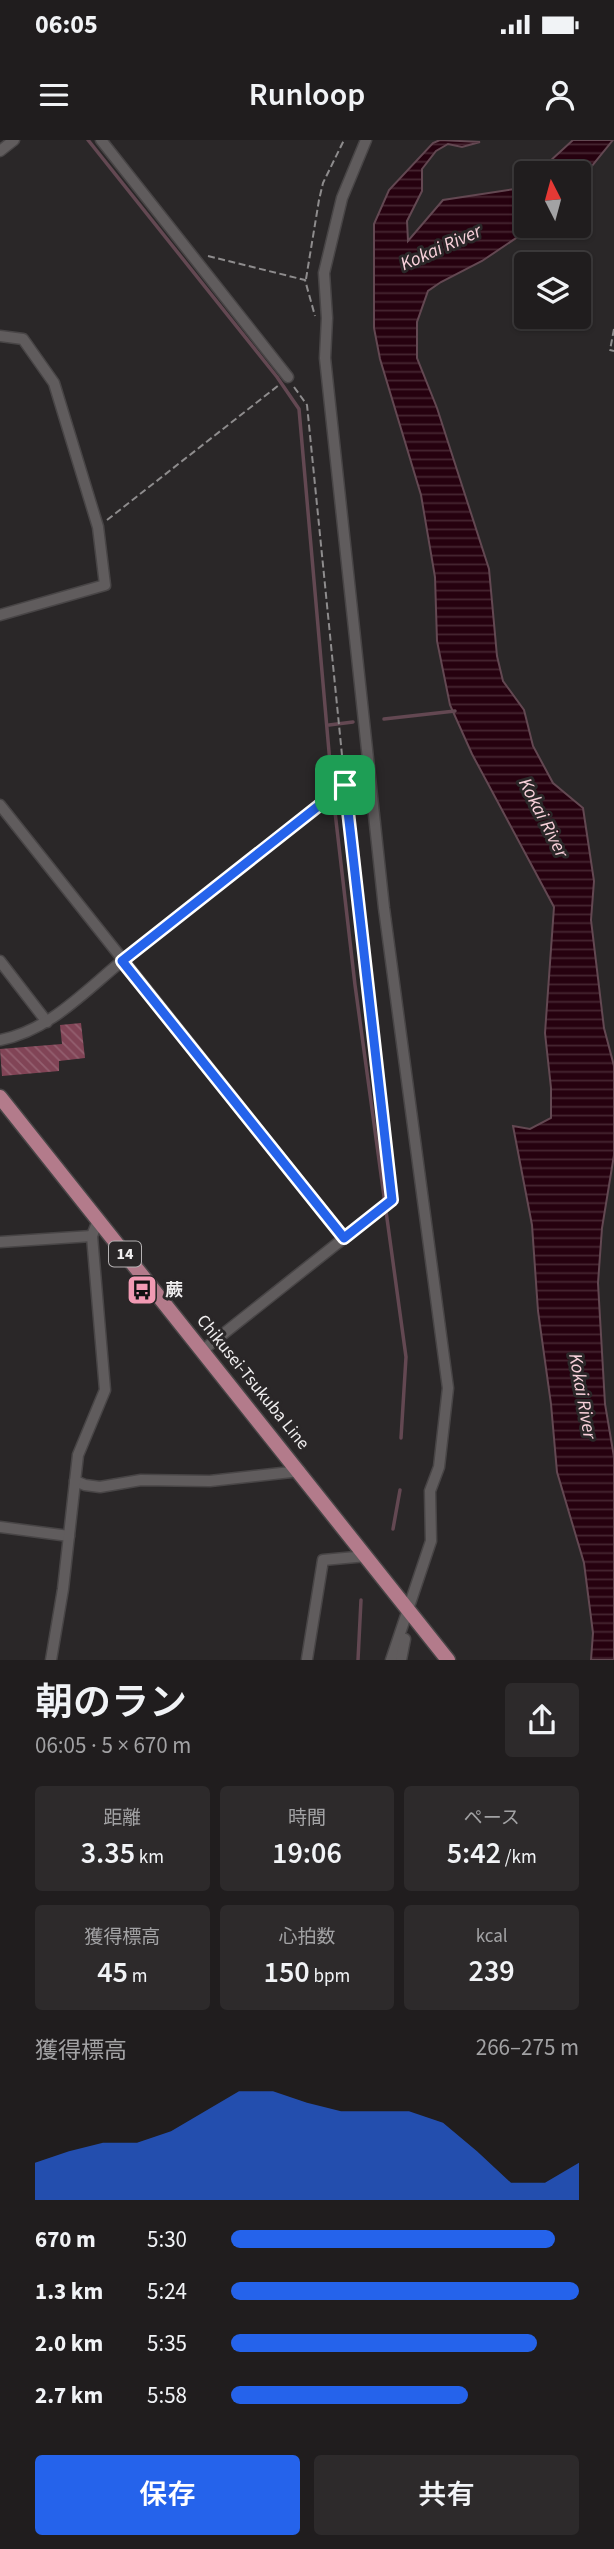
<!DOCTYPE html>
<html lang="ja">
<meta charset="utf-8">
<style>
body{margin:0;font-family:"Source Sans 3","Noto Sans JP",sans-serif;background:#2d2a2b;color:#f1f3f6;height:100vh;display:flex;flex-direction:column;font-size:26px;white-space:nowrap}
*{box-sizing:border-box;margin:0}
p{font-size:23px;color:#a2a2a4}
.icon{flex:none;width:38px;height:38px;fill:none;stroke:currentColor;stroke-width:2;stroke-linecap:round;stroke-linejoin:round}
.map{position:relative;height:1520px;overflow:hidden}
.side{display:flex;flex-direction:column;background:#201d1e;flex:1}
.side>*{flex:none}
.needle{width:46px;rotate:354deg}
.fabs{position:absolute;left:514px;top:21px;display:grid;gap:14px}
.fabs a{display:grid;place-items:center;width:77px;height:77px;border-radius:7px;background:#201d1e;box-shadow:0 2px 5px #0004,0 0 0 2px #3d3b3c;font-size:35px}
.pin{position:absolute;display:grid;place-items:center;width:60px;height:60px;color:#fff;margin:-30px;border-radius:14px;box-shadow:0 4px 10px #0006}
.round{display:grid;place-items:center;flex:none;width:74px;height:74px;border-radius:7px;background:#2d2a2b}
.summary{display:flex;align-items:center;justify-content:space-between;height:119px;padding:0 35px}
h1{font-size:38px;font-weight:600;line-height:52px}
.figures{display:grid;grid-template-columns:repeat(3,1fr);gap:10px;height:119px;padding:7px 35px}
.figures div{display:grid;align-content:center;border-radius:7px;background:#2d2a2b;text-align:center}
.figures b{font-size:30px;font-weight:600}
.figures small{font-size:19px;font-weight:400}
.figures p{font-size:19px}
.chart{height:196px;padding:14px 35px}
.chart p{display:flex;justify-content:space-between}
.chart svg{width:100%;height:126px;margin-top:7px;fill:#2563eb;opacity:.7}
.cta{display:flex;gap:14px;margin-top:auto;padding:14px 35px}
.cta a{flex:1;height:80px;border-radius:7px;background:#2563eb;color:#fff;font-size:28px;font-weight:600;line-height:80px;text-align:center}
.cta a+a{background:#2d2a2b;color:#f1f3f6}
ul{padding:0 35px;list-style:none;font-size:23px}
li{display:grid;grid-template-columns:112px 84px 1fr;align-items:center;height:52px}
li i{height:18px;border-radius:9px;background:#2563eb}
.status{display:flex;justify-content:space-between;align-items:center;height:49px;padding:0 35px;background:#201d1e;direction:ltr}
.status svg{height:19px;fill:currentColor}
header{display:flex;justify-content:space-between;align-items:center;height:91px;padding:0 35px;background:#201d1e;font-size:32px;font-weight:600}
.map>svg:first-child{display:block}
</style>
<div class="status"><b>06:05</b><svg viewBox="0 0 49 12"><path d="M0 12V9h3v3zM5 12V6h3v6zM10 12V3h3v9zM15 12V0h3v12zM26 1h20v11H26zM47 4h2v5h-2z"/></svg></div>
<header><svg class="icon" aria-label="menu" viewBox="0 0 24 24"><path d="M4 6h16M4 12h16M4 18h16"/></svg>Runloop<svg class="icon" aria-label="person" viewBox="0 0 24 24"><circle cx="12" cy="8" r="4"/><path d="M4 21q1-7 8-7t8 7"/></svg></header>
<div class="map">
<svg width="614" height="1520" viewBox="0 0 614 1520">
<defs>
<pattern id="water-rules" width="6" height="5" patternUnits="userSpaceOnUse" patternTransform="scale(1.75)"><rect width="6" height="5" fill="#26010f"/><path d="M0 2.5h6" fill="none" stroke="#462632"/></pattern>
<pattern id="building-back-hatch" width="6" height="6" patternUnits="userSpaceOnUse" patternTransform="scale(1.75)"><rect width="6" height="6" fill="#814456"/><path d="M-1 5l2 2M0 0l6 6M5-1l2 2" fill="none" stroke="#935f6f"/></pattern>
</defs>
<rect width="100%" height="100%" fill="#2a2728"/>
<g fill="url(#water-rules)" stroke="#634852" stroke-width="2">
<path d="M440 0 480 2 462 7 448 4 436 11 422 29V51L407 81 408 101 443 60 521 48 527 43V86H534L482 121 441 142 428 151 417 182V218L437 268 489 429 497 516 503 541 524 570 533 606 553 643 583 668 594 741 591 780 604 888 614 926V1015L602 1088 598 1143 605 1264 614 1317V1520H591L593 1493 584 1423 557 1332 551 1264 538 1171 532 1085 513 986 530 989 551 978V948L545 893 554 767 472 614 450 565 437 501 435 437 421 355 380 219 374 188V84L389 50 433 3Z"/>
<path d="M573 0H613L579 42V33H537Z"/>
</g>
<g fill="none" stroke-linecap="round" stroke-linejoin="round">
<g stroke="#634852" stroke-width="3.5">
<path d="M88 0 277 237 299 269 332 646 355 845 406 1217 401 1298"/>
<path d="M384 579 455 571"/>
<path d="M329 585 353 582"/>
<path d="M393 1389 400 1350"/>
<path d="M358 1520 361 1460"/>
</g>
</g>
<path fill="url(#building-back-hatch)" d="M81 883 85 918 59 921V931L2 936 0 909 62 904 60 885Z"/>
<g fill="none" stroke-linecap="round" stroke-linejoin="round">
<g stroke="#484546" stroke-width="13">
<g id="minor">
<path d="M101 0 288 237"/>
<path d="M366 0 342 58 324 133 327 178 325 218 384 768 448 1248 439 1327 430 1351 431 1401 391 1520"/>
<path d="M0 11 14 0"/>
<path d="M0 196 23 199 54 243 98 387 105 445 0 475"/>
<path d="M0 665 344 1098"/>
<path d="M0 821 47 882"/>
<path d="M0 900C49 891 85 851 122 821"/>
<path d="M0 1102 92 1096"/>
<path d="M203 1210 392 1060"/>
<path d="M75 1341 85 1345 100 1347 141 1340 210 1341 300 1331"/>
<path d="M0 1387 69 1396"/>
<path d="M307 1519 323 1420 367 1416"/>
<path d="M51 1520 63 1449 78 1315 105 1250 92 1096 98 1080"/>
<path d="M401 1520 405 1499"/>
</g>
</g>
<g stroke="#484546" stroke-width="17">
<path id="major" d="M0 957 448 1520"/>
</g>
<g stroke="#8e8c8d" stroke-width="2" stroke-dasharray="7 3.5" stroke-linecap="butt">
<path d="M208 116 305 140 315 176"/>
<path d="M306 139 319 60 323 43 344 0"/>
<path d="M614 189 610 210 614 211"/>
<path d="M294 247 307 265 345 645 391 1048"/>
<path d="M107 380 279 245"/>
<path d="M131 814 344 646"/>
</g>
<use href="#minor" stroke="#605c5d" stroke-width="10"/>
<use href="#major" stroke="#b37b8b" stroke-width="14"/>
</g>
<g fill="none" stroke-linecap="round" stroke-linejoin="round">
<g stroke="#fff" stroke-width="14">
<path id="route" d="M345 645 392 1060 344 1098 122 821Z"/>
</g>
<use href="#route" stroke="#2563eb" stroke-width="9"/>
</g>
<defs>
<g id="bus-square" transform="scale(1.575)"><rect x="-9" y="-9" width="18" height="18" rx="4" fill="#f19ab3" stroke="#2a2728"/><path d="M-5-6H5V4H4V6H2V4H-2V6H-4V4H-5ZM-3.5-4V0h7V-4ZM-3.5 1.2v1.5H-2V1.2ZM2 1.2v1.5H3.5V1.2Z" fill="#111"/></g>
</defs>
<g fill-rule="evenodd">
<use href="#bus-square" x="142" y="1150"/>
</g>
<g text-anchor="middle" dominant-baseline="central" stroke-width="6" stroke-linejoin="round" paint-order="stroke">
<rect fill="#2a2728" stroke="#b5b2b3" stroke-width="2" x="109" y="1101.5" width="32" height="25" rx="5"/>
<g font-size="16" font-weight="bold" fill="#f0eeef">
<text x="125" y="1114">14</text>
</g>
<g font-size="18" font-weight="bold" fill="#f0eeef" stroke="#2a2728" text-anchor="start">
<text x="165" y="1150">蕨</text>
</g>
<g font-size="18" fill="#f0eeef" stroke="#2a2728">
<text transform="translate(253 1242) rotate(51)">Chikusei-Tsukuba Line</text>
</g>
<g font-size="19" font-style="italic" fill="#f9d1db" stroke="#2a2728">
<text transform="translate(441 108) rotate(-24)">Kokai River</text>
<text transform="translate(543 678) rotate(63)">Kokai River</text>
<text transform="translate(582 1256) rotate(80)">Kokai River</text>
</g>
</g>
</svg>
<div class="fabs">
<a><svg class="needle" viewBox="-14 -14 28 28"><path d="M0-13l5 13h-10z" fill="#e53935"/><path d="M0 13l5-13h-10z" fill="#a2a2a4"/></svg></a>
<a><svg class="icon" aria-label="layers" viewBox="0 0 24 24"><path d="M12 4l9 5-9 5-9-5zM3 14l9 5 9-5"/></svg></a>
</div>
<div class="pin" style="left:345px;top:645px;background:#1e9e55"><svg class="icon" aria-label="arrive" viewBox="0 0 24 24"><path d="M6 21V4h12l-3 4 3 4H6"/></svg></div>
</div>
<section class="side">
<div class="summary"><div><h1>朝のラン</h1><p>06:05 · 5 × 670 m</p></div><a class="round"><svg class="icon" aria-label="share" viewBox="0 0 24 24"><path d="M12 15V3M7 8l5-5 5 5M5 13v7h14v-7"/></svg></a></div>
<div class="figures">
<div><p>距離</p><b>3.35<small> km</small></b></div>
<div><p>時間</p><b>19:06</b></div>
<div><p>ペース</p><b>5:42<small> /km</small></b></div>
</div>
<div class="figures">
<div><p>獲得標高</p><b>45<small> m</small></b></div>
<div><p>心拍数</p><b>150<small> bpm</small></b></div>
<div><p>kcal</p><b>239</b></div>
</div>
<div class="chart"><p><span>獲得標高</span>266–275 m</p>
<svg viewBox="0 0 160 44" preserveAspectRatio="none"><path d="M0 44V31L10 27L20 24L30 24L40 20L50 13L60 6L70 6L80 10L90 13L100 13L110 13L120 17L130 27L140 38L150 38L160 31V44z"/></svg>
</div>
<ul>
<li><b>670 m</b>5:30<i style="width:93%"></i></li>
<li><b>1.3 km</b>5:24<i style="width:100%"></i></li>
<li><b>2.0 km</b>5:35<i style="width:88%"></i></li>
<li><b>2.7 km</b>5:58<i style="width:68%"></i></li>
</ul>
<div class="cta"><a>保存</a><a>共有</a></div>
</section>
